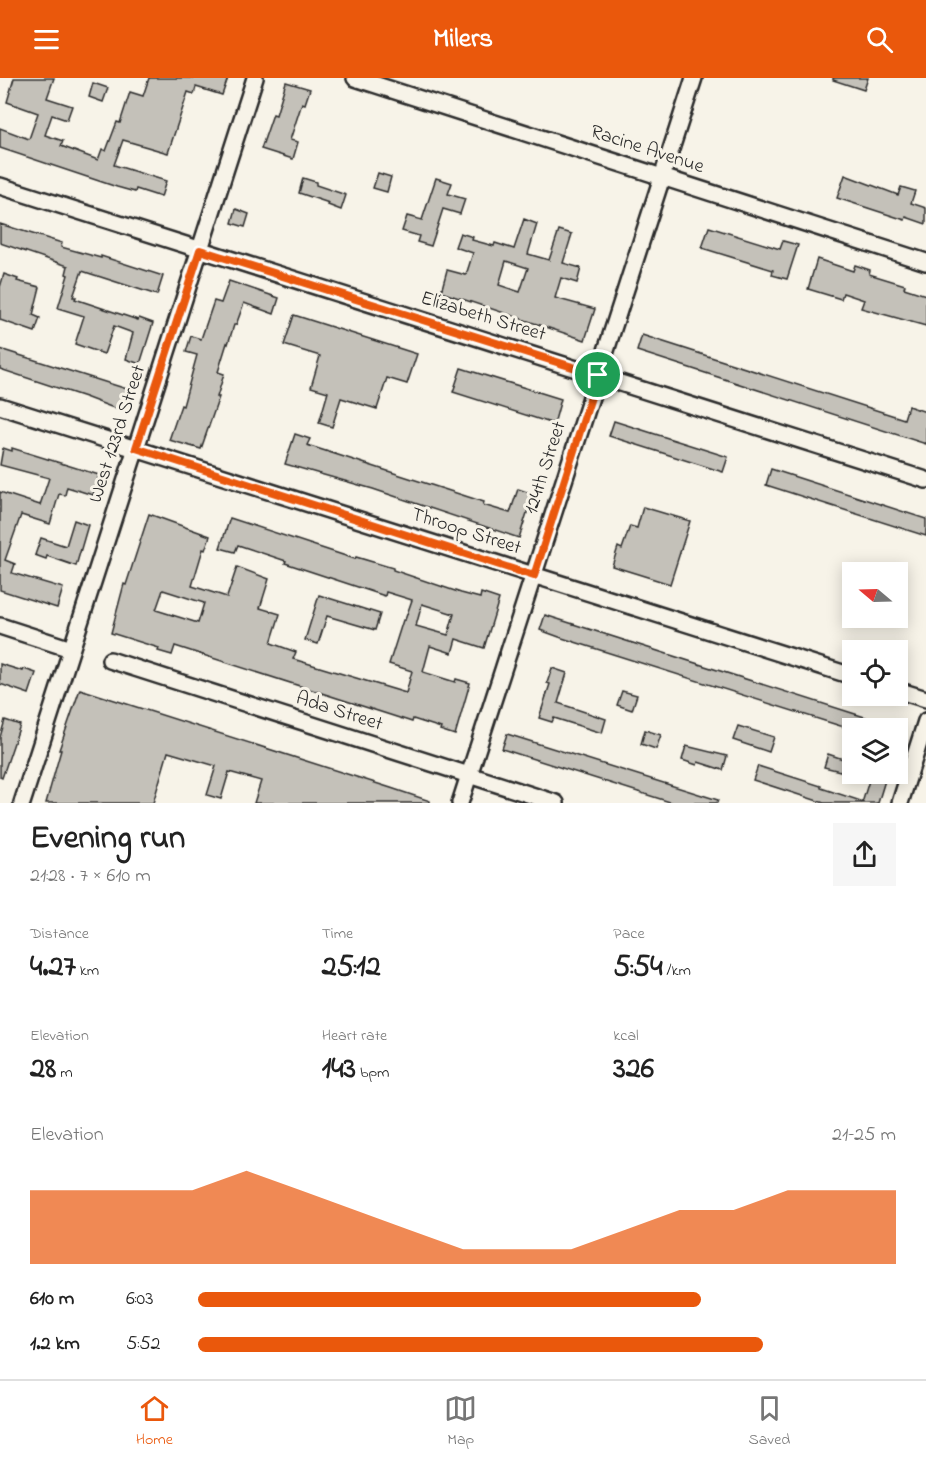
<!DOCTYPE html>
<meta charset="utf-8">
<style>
body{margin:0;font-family:"Indie Flower",sans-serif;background:#f6f6f6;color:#222;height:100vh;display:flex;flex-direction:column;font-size:22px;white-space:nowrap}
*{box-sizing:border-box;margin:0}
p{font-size:20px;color:#767676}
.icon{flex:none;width:33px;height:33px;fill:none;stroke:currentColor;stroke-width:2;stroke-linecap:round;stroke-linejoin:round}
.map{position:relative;height:725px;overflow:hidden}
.details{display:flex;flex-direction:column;background:#fff;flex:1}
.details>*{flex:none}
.needle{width:39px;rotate:289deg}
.controls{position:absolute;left:842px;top:484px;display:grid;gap:12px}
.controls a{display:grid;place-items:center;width:66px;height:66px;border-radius:0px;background:#fff;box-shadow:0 3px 15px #0003;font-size:30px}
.pin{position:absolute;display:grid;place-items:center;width:51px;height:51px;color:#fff;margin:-26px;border:3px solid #fff;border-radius:50%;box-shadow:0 2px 6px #0007}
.round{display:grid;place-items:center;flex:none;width:63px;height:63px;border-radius:0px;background:#f6f6f6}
.head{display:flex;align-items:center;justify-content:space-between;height:102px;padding:0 30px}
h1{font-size:33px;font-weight:700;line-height:45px}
.metrics{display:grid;grid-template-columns:repeat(3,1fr);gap:9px;height:102px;padding:6px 30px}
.metrics div{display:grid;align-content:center}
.metrics b{font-size:30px;font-weight:700}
.metrics small{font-size:16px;font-weight:400}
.metrics p{font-size:16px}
.chart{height:168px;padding:12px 30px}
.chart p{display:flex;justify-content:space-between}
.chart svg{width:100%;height:108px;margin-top:6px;fill:#ea580c;opacity:.7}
ul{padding:0 30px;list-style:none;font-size:20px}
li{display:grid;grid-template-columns:96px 72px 1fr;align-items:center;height:45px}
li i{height:15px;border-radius:8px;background:#ea580c}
header{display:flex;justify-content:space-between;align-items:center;height:78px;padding:0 30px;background:#ea580c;color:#fff;font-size:27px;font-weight:700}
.dock{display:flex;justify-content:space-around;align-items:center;height:84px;border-top:2px solid #e0e0e0;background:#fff;font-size:16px;color:#767676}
.dock a{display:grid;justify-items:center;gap:3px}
.dock .active{color:#ea580c}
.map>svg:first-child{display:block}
</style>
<header><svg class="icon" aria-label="menu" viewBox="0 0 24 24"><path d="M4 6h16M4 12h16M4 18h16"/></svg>Milers<svg class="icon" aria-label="search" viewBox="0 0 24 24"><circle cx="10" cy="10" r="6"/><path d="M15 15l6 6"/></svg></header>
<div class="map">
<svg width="926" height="725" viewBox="0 0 926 725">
<rect width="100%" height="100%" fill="#f7f3e8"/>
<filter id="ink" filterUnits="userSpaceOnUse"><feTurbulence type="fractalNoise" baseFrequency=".0167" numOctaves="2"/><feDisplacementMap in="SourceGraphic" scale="12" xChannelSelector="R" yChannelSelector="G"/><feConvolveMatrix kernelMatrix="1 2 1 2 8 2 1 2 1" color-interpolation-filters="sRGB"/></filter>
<g filter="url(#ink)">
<g fill="#c4c1b9" stroke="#2b2b2b" stroke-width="1.5" fill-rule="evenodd">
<path d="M14 0H54L47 20 72 28 67 42 52 37 45 57 63 63 61 68 98 82 102 71 106 73 117 44 120 45 130 14 143 18 149 0H228L222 17 196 9 194 16 188 14 168 75 123 62 114 87 166 103 161 119 136 111 135 114 117 109 0 70V50L29 61 38 35 7 24Z"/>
<path d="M833 0H868L864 12 833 2Z"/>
<path d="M286 4 310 11 305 26 302 25 290 62 298 64 293 81 261 71 273 36 276 37Z"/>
<path d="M93 5 108 10 103 24 89 19Z"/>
<path d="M378 95 391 99 387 114 373 110Z"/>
<path d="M845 97 898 117 901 109 915 113 911 125 926 130V146L906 139 905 142 837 120Z"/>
<path d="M303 100 316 104V107L346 117 341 132 328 127 329 125 299 115Z"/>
<path d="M436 100 452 105 448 116 465 121 460 136 443 131 431 168 417 164 419 158 402 153 407 138 422 142Z"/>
<path d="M236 131 249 136 245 149 232 145Z"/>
<path d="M524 141 537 146 528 176 549 182 559 152 572 156 563 185 581 190 577 205 561 200 555 220 595 231 585 262 441 214 447 192 466 197 473 175 455 169 460 155 473 159 472 162 494 168 495 165 514 171ZM506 183 528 190 520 214 499 207Z"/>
<path d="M0 146 62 165 61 169 101 180V178L163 198 157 217 82 193 73 219H76L75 221 138 242 139 240 153 245 140 286 126 281 133 255 114 248 104 276 75 266 84 238 58 230 68 197 66 196 68 188 0 165Z"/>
<path d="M709 149 780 171 783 163 798 167 787 201 772 197 773 192 702 170Z"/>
<path d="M817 181 853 193 855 187 870 192 869 196 905 207 904 210 926 217V248L861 230 864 222 843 215 841 221 808 211Z"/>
<path d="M4 196 18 201 17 203 40 209 33 237 40 240 35 254 0 242V209Z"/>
<path d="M229 203 279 220 274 236 244 225 236 247H234L228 266 227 265 218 294 224 296 217 319H219L201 371 169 362 181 327 183 328 197 277 186 274 191 258 201 261 214 223 221 225Z"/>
<path d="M294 237 417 276 407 306 387 300 377 331 341 320 332 349 319 345 328 314 311 309 320 278 284 267Z"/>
<path d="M642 257 904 341 908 328 926 334V366L637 273Z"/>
<path d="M0 271 127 311 119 332 85 319 0 291Z"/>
<path d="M461 290 561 321 554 346 453 314Z"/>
<path d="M614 343 728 379 723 394 609 358Z"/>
<path d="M295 356 310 361 307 367 484 424 483 427 510 435 518 411 533 416 519 460 373 411 285 386Z"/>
<path d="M3 370 12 373V370L99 397 93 417 67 409 65 417 59 416 50 446 21 437 5 482 15 486 12 495 63 510 57 530 0 512V414L40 427 49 400 0 387Z"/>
<path d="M771 391 926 441V458L766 407Z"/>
<path d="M643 429 690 443 670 506 612 488 618 469 622 471 630 448 637 450Z"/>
<path d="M149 436 210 458 205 472 203 471 192 508 227 519 237 489 269 501 260 530 280 536 271 565 296 574 293 581 406 615 412 593 389 586 403 542H405L412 522 386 514 385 518 285 485 286 483 238 467 235 474 220 470 230 440 355 481 356 479 393 490V492L461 515 480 520 481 515 499 521 484 570 456 561 452 575 430 568 423 594 455 604 456 601 470 605 455 657 440 652 441 650 413 641 412 644 175 568 172 577 158 573 159 570 111 555 124 506 126 507ZM163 512 204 525 198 545 156 532ZM422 526 454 536 448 557 416 548Z"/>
<path d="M74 442 88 447 76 488 47 478 46 481 35 477 41 460 66 468Z"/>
<path d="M319 517 380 536 375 552 327 538 318 566 305 562Z"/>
<path d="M545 537 896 649 895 651H850L562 560 540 552Z"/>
<path d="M0 586 23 593 24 591 36 595 29 616 0 606Z"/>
<path d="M552 590 567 595 558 625 606 641 602 655 554 640 552 644 539 640 550 606 547 605Z"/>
<path d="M80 611 391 710 430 723V725H254L261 703 229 694 221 721 207 717 216 688 168 674 153 725H46L61 672H59Z"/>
<path d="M622 613 637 617 632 632 617 627Z"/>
<path d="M5 642 20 647 2 700 0 699V659Z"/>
<path d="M738 648 774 659 769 674 733 662Z"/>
<path d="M645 652 661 657 656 671 641 666Z"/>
<path d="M507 656 718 722 717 725H673L502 671Z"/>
<path d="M686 668 727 678 723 692 698 684 697 687 682 682Z"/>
<path d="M828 676 852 684V696L824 689Z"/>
<path d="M758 688 821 708V710L861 723V725H824L753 702Z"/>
<path d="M871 696 886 699 878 725H862Z"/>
</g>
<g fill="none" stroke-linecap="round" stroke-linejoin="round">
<g stroke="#2b2b2b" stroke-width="20">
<g id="street">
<path d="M355 0 926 184"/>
<path d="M0 108 926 402"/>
<path d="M0 328 852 598"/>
<path d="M0 548 71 571"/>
<path d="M110 582 556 725"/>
<path d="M897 612 926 621"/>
<path d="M22 725 255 0"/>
<path d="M460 725 694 0"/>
<path d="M900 725 926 643"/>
</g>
</g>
<use href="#street" stroke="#f7f3e8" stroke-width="15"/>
</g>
</g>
<g fill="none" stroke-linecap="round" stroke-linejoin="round" filter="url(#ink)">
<g stroke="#fff" stroke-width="12">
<path id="route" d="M200 172 598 297 534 498 136 370Z"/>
</g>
<use href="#route" stroke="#ea580c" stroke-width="8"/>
</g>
<g text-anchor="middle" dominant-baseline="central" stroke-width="6" stroke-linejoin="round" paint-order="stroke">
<g font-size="20" fill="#2b2b2b" stroke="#f7f3e8">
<text transform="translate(647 72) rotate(18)">Racine Avenue</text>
<text transform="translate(483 239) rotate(17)">Elizabeth Street</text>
<text transform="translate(118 356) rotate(-72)">West 123rd Street</text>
<text transform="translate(546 390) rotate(-72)">124th Street</text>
<text transform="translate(466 454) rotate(18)">Throop Street</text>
<text transform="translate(339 634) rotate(18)">Ada Street</text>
</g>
</g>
</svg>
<div class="controls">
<a><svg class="needle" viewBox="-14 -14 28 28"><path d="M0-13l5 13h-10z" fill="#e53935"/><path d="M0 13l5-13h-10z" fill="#767676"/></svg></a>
<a><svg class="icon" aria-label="locate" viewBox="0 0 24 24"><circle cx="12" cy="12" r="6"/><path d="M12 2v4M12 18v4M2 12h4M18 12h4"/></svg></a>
<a><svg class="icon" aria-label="layers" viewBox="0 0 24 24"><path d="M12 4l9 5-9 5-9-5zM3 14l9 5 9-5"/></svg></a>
</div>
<div class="pin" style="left:598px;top:297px;background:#1e9e55"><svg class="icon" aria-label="arrive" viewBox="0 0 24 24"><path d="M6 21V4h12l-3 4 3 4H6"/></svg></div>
</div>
<section class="details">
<div class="head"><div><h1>Evening run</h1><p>21:28 · 7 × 610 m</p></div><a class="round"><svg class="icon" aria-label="share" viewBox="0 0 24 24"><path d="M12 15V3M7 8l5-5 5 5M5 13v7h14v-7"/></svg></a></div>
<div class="metrics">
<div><p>Distance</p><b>4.27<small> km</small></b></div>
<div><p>Time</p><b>25:12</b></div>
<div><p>Pace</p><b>5:54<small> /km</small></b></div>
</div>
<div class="metrics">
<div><p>Elevation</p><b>28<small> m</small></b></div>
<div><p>Heart rate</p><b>143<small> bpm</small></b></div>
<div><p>kcal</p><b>326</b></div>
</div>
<div class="chart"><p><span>Elevation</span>21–25 m</p>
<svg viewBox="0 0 160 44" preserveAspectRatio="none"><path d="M0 44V14L10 14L20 14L30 14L40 6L50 14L60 22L70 30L80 38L90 38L100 38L110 30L120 22L130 22L140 14L150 14L160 14V44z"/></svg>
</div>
<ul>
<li><b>610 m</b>6:03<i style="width:72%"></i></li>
<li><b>1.2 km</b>5:52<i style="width:81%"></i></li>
</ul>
</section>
<nav class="dock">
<a class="active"><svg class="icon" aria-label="home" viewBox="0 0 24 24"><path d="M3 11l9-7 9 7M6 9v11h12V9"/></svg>Home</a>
<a><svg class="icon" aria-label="map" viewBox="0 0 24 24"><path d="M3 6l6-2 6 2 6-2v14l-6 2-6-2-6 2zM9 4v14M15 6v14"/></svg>Map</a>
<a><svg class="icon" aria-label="saved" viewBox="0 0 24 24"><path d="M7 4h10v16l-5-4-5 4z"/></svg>Saved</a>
</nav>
